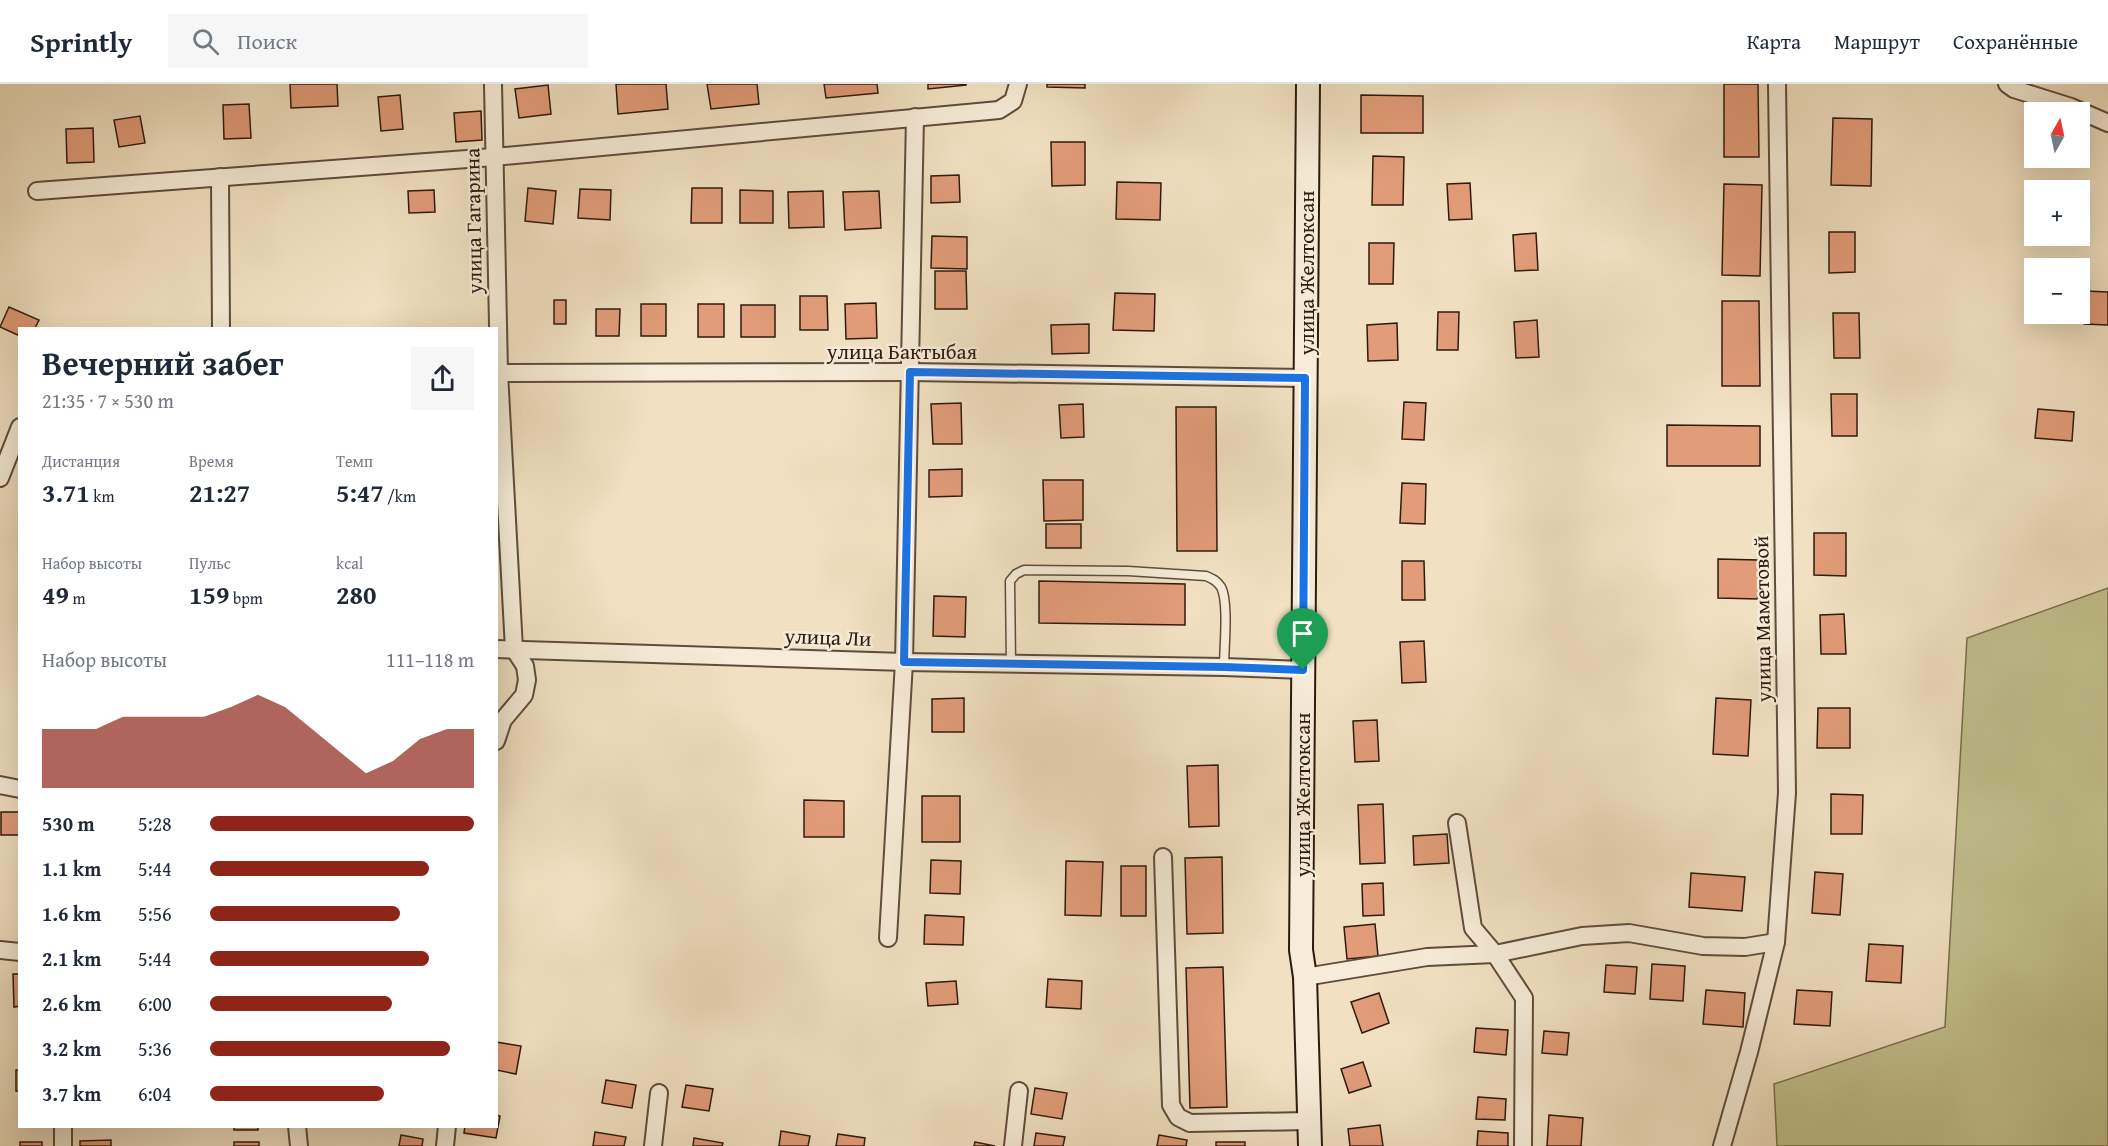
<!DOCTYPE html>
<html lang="ru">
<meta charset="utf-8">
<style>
body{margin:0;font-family:"Gentium Book Plus",serif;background:#f6f6f7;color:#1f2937;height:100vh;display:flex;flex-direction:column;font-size:22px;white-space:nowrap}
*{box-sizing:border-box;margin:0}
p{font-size:20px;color:#747a83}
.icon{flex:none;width:33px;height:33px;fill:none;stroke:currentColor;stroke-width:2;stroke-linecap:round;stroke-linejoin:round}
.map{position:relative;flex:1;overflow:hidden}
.side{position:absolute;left:18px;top:243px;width:480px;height:801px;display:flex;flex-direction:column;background:#fff;border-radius:0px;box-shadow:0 6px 24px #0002}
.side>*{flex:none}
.needle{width:39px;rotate:9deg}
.fabs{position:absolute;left:2024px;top:18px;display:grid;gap:12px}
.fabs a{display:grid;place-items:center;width:66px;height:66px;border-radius:0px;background:#fff;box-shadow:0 6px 24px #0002;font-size:30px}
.pin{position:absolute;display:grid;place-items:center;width:51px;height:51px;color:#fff;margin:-62px -26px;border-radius:50% 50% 50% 0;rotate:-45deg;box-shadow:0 0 6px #0007}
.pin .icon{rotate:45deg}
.round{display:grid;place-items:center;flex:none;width:63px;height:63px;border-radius:0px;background:#f6f6f7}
.summary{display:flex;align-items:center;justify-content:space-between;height:102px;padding:0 24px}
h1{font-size:33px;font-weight:800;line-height:45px}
.figures{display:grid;grid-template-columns:repeat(3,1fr);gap:9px;height:102px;padding:6px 24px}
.figures div{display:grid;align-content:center}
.figures b{font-size:26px;font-weight:800}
.figures small{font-size:16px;font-weight:400}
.figures p{font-size:16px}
.chart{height:168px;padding:12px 24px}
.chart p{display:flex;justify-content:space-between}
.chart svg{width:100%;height:108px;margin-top:6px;fill:#8f2418;opacity:.7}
ul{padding:0 24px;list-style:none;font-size:20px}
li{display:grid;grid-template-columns:96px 72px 1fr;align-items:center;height:45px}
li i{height:15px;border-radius:8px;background:#8f2418}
header{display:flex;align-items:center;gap:36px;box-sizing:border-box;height:84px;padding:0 30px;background:#fff;border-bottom:2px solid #e0e1e3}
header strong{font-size:28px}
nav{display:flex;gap:33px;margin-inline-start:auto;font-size:21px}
.search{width:420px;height:54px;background:#f6f6f7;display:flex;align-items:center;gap:15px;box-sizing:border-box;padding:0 21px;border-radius:0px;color:#747a83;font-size:22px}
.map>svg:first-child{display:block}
</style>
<header>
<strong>Sprintly</strong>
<div class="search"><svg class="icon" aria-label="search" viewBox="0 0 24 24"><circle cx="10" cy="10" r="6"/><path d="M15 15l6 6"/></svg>Поиск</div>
<nav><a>Карта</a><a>Маршрут</a><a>Сохранённые</a></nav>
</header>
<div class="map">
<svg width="2108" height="1062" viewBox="0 0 2108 1062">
<rect width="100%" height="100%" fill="#f1e1c2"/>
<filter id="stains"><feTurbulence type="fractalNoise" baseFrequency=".00333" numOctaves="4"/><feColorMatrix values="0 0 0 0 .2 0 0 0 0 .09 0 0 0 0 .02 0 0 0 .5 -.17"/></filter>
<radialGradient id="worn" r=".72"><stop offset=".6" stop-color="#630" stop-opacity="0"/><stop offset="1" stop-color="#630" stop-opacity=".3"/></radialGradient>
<path fill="#c1c18e" stroke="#786e4e" stroke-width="1.5" d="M2108 504V1062H1777L1774 1000 1945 943 1967 554Z"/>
<g fill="#e29c79" stroke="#2f1a0f" stroke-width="1.5">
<path d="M290 0H337L338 22 291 24Z"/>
<path d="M616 0H666L668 25 618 30Z"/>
<path d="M707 0H757L759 20 711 25Z"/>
<path d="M824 0H877L878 9 826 14Z"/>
<path d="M928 0H966V1L928 5Z"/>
<path d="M1047 0H1085V4L1047 3Z"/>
<path d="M1724 0H1758L1759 73H1724Z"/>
<path d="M548 1 551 30 519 34 515 5Z"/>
<path d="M400 11 403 45 381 47 378 13Z"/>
<path d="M1361 11 1423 12V49H1361Z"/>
<path d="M249 20 251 54 224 55 223 21Z"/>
<path d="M481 27 482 56 456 58 454 29Z"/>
<path d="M140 32 145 59 119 63 114 36Z"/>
<path d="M1833 34 1872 35 1871 102 1831 101Z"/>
<path d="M93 44 94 78 67 79 66 45Z"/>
<path d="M1051 58H1085V101L1052 102Z"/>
<path d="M1373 72 1404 73 1403 121H1372Z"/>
<path d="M959 91 960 118 931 119V92Z"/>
<path d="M1117 98 1161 99 1160 136 1116 135Z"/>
<path d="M1470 99 1472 135 1449 136 1447 100Z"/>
<path d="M1724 100 1762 101 1760 192 1722 191Z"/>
<path d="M528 104 556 107 553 140 525 137Z"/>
<path d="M692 104H722V139H691Z"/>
<path d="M580 105 611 106 610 136 578 134Z"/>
<path d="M434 106 435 128 409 129 408 107Z"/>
<path d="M740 106 773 107V139H740Z"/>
<path d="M823 107 824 143 789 144 788 108Z"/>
<path d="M879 107 881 144 845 146 843 108Z"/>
<path d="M1829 148H1855V188L1829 189Z"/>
<path d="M1536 149 1538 186 1515 187 1513 151Z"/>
<path d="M932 152 967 153V185L931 184Z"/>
<path d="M1369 159H1394L1393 200H1369Z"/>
<path d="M935 187H966L967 225H935Z"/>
<path d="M2085 207 2108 208V241L2084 240Z"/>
<path d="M1115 209 1155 210 1154 247 1113 246Z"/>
<path d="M800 212H827L828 246H800Z"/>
<rect x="554" y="216" width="12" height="24"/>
<path d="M1722 217H1759L1760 302H1722Z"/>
<path d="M876 219 877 254 846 255 845 220Z"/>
<rect x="641" y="220" width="25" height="32"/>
<rect x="698" y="220" width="26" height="33"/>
<rect x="741" y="221" width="34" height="32"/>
<path d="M9 223 39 236 35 244H20V252L0 243Z"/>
<path d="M596 225H620L619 252H596Z"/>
<path d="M1438 228H1459L1458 266H1437Z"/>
<path d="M1833 229H1859L1860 274H1834Z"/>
<path d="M1537 236 1539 273 1516 274 1514 238Z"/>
<path d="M1397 239 1398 276 1368 277 1367 241Z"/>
<path d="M1089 240V269L1052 270 1051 241Z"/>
<path d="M1831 310H1857V352H1832Z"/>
<path d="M1404 318 1426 319 1424 356 1402 355Z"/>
<path d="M961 319 962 360H933L931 320Z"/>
<path d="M1083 320 1084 353 1061 354 1059 321Z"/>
<path d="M1176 323H1216L1217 467H1177Z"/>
<path d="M2038 325 2074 328 2072 357 2035 354Z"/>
<path d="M1667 341 1760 342V382H1667Z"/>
<path d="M962 385V412L929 413V386Z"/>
<path d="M1043 396H1083V436L1044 437Z"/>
<path d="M1402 399 1426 400 1425 440 1400 439Z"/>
<rect x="1046" y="440" width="35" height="24"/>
<path d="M1814 449H1846V492L1814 491Z"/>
<path d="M1718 475 1758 476V515L1718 514Z"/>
<path d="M1402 477H1424L1425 516H1402Z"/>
<path d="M1039 497 1185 500V541L1039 539Z"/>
<path d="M934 512 966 513 965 553 933 552Z"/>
<path d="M1844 530 1846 570H1821L1820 531Z"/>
<path d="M1424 557 1426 598 1402 599 1400 558Z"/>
<path d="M964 614V648H932V615Z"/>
<path d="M1716 614 1751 616 1748 672 1713 670Z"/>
<path d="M1818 624H1850V664H1817Z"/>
<path d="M1377 636 1379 677 1355 678 1353 637Z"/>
<path d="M1218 681 1219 742 1189 743 1187 682Z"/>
<path d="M1831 710 1863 711 1862 750H1831Z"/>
<rect x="922" y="712" width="38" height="46"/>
<path d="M804 716 844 717V753H804Z"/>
<path d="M1383 720 1385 779 1360 780 1358 721Z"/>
<rect x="1" y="728" width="19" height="23"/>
<path d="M1447 750 1449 779 1414 781 1413 752Z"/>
<path d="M1222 773 1223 849 1187 850 1185 774Z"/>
<path d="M931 776 961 777 960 810 930 809Z"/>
<path d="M1066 777 1103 778 1101 832 1065 831Z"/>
<rect x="1121" y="782" width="25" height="50"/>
<path d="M1815 788 1843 790 1840 831 1812 829Z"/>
<path d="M1691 789 1745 793 1742 827 1689 823Z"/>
<path d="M1383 799 1384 831 1363 832 1362 800Z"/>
<path d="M925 831 964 833 963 861 924 860Z"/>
<path d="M1375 840 1378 872 1347 875 1344 843Z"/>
<path d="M1869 860 1903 862 1901 899 1866 897Z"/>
<path d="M1652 880 1685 882 1683 917 1650 915Z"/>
<path d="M1606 881 1637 883 1635 910 1604 908Z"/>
<path d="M1223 883 1227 1023 1190 1024 1186 884Z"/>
<path d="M13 890H20V922L14 923Z"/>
<path d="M1048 895 1082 897 1081 925 1046 923Z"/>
<path d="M956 897 958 920 928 922 926 899Z"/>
<path d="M1706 906 1745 909 1743 943 1703 940Z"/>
<path d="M1797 906 1832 908 1830 942 1794 940Z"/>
<path d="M1379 909 1389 939 1362 949 1351 918Z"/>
<path d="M1476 944 1508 946 1506 971 1474 968Z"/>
<path d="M1544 947 1569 949 1567 971 1542 969Z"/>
<path d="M496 958 521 962 516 990 496 986Z"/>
<path d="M1363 978 1371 1002 1349 1009 1341 985Z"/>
<rect x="16" y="986" width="4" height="21"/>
<path d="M606 996 636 1001 632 1024 602 1019Z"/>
<path d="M686 1001 713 1005 709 1027 682 1023Z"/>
<path d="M1035 1004 1067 1009 1062 1035 1031 1030Z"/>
<path d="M1478 1013 1506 1015 1505 1036 1476 1035Z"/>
<path d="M496 1031 500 1032 496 1054 464 1049 465 1042H496Z"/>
<path d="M1549 1031 1583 1034 1581 1062H1547Z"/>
<path d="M1380 1041 1383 1062H1350L1348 1045Z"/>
<rect x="234" y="1042" width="24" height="4"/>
<path d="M781 1047 810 1052 808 1062H779Z"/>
<path d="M1478 1047 1508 1049V1062H1477Z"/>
<path d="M595 1048 626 1053 624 1062H593Z"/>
<path d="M1036 1049 1065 1053 1063 1062H1034Z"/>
<path d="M838 1050 865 1054 864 1062H836Z"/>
<path d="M401 1051 423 1055 422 1062H399Z"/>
<path d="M1159 1051 1187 1056 1186 1062H1157Z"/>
<path d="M694 1054 723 1059 722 1062H693Z"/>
<path d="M111 1056V1062H80V1057Z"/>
<rect x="20" y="1058" width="22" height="4"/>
<rect x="234" y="1058" width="25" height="4"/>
<path d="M975 1058 995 1062H974Z"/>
<rect x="1216" y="1058" width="29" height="4"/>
</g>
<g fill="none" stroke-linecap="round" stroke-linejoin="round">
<g stroke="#604c3c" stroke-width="11">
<path id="lane" d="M1011 580 1010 497 1016 490 1024 486 1128 487 1206 492C1213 495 1217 497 1221 503 1229 518 1224 564 1224 583"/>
</g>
<g stroke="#604c3c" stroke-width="20">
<g id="street">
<path d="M493 0 499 289 514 565 525 582 527 596 524 611 503 636 496 657"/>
<path d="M2007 0 2014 5 2071 23 2108 39"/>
<path d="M220 93 221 244"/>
<path d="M37 107 494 73 999 26 1013 17 1018 0"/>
<path d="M499 289 910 288 1305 294"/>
<path d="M0 394 20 343"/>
<path d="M496 565 904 578 1224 583 1303 586"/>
<path d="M0 701 20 705"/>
<path d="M1457 739 1473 844 1495 870 1524 914 1523 1062"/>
<path d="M1163 773 1171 1021 1178 1033 1190 1039 1308 1037"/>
<path d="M888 854 904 578 915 33"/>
<path d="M0 866 20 868"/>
<path d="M1305 893 1427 873 1495 870 1582 852 1629 849 1703 862 1745 863 1776 858"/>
<path d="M63 1042V1062"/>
<path d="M297 1042 299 1062"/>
<path d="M445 1062 447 1042"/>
<path d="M653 1062 659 1009"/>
<path d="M1013 1062 1019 1007"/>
<path d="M1722 1062 1749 968 1776 858 1787 709 1777 0"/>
</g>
</g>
<g stroke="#2f1a0f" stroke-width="26">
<path id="secondary" d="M1308 0 1301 866 1305 893 1310 1062"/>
</g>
<use href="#lane" stroke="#f6ecd7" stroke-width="8"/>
<use href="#street" stroke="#f6ecd7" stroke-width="16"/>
<use href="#secondary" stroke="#f6ecd7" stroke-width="22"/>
</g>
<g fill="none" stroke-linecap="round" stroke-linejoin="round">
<g stroke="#fff" stroke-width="12">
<path id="route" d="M910 288 1305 294 1303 586 1224 583 904 578Z"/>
</g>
<use href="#route" stroke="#1a73e8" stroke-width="8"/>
</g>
<g text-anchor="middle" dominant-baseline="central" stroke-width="5" stroke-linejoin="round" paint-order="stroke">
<g font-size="21" fill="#2f1a0f" stroke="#f6ecd7">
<text transform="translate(473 137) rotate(-91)">улица Гагарина</text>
<text transform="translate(1306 189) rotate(-90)">улица Желтоксан</text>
<text x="902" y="267">улица Бактыбая</text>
<text transform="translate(1762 535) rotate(-91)">улица Маметовой</text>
<text transform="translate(828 553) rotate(2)">улица Ли</text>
<text transform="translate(1302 711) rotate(-90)">улица Желтоксан</text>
</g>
</g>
<rect width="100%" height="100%" filter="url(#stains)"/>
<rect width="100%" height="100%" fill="url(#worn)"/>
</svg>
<div class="fabs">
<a><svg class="needle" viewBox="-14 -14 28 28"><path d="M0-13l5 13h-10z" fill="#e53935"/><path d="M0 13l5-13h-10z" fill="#747a83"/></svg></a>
<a>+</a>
<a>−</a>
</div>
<div class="pin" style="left:1303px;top:586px;background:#1e9e55"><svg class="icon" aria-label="arrive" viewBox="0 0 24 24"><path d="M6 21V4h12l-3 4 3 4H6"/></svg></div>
<section class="side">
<div class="summary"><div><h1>Вечерний забег</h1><p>21:35 · 7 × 530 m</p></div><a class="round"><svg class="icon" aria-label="share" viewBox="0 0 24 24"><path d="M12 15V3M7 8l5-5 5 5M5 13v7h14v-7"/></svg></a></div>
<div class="figures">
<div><p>Дистанция</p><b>3.71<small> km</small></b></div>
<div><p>Время</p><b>21:27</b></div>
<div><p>Темп</p><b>5:47<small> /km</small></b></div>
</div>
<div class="figures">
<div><p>Набор высоты</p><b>49<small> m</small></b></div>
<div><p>Пульс</p><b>159<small> bpm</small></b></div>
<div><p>kcal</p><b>280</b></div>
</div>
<div class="chart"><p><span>Набор высоты</span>111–118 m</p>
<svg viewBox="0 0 160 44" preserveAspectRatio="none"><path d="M0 44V20L10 20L20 20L30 15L40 15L50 15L60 15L70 11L80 6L90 11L100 20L110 29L120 38L130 33L140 24L150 20L160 20V44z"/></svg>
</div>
<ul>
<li><b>530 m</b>5:28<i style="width:100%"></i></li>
<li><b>1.1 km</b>5:44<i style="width:83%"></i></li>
<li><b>1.6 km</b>5:56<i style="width:72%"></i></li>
<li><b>2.1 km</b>5:44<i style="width:83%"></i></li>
<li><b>2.6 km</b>6:00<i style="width:69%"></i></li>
<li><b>3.2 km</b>5:36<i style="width:91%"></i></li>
<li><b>3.7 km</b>6:04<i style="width:66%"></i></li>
</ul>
</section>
</div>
